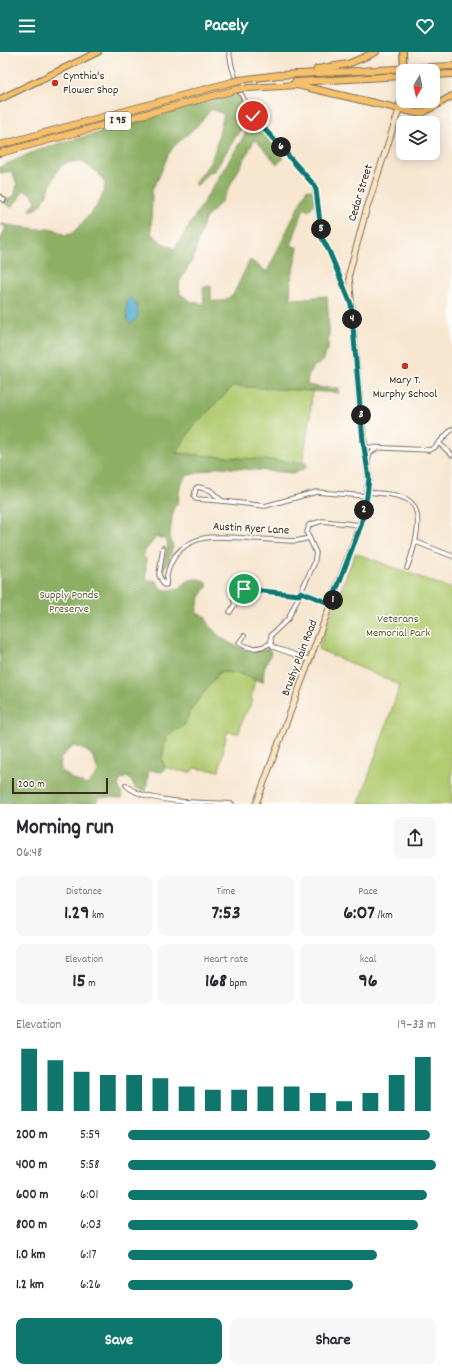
<!DOCTYPE html>
<meta charset="utf-8">
<style>
body{margin:0;font-family:Dekko,sans-serif;background:#f7f7f7;color:#2b2b33;height:100vh;display:flex;flex-direction:column;font-size:15px;white-space:nowrap}
*{box-sizing:border-box;margin:0}
p{font-size:13px;color:#7c7c81}
.icon{flex:none;width:22px;height:22px;fill:none;stroke:currentColor;stroke-width:2;stroke-linecap:round;stroke-linejoin:round}
.map{position:relative;height:752px;overflow:hidden}
.side{display:flex;flex-direction:column;background:#fff;flex:1}
.side>*{flex:none}
.needle{width:26px;rotate:189deg}
.buttons{position:absolute;left:396px;top:12px;display:grid;gap:8px}
.buttons a{display:grid;place-items:center;width:44px;height:44px;border-radius:8px;background:#fff;box-shadow:0 2px 10px #0003;font-size:20px}
.scale{position:absolute;left:12px;bottom:10px;width:96px;box-sizing:border-box;padding-left:4px;border:2px solid #3b2a1e;border-top:0;font-size:11px;line-height:14px;white-space:nowrap;color:#3b2a1e;-webkit-text-stroke:3px #fdfcf7;paint-order:stroke}
.pin{position:absolute;display:grid;place-items:center;width:34px;height:34px;color:#fff;margin:-17px;border:2px solid #fff;border-radius:50%;box-shadow:0 1px 4px #0007}
.km{position:absolute;width:20px;height:20px;margin:-10px;border-radius:50%;background:#222;color:#fff;font-size:11px;line-height:20px;text-align:center}
.round{display:grid;place-items:center;flex:none;width:42px;height:42px;border-radius:8px;background:#f7f7f7}
.overview{display:flex;align-items:center;justify-content:space-between;height:68px;padding:0 16px}
h1{font-size:22px;font-weight:800;line-height:30px}
.stats{display:grid;grid-template-columns:repeat(3,1fr);gap:6px;height:68px;padding:4px 16px}
.stats div{display:grid;align-content:center;border-radius:8px;background:#f7f7f7;text-align:center}
.stats b{font-size:20px;font-weight:800}
.stats small{font-size:11px;font-weight:400}
.stats p{font-size:11px}
.chart{height:112px;padding:8px 16px}
.chart p{display:flex;justify-content:space-between}
.chart svg{width:100%;height:72px;margin-top:4px;stroke:#0f766e;stroke-width:6}
.action{display:flex;gap:8px;margin-top:auto;padding:8px 16px}
.action a{flex:1;height:46px;border-radius:8px;background:#0f766e;color:#fff;font-size:16px;font-weight:800;line-height:46px;text-align:center}
.action a+a{background:#f7f7f7;color:#2b2b33}
ul{padding:0 16px;list-style:none;font-size:13px}
li{display:grid;grid-template-columns:64px 48px 1fr;align-items:center;height:30px}
li i{height:10px;border-radius:5px;background:#0f766e}
header{display:flex;justify-content:space-between;align-items:center;height:52px;padding:0 16px;background:#0f766e;color:#fff;font-size:18px;font-weight:800}
.map>svg:first-child{display:block}
</style>
<header><svg class="icon" aria-label="menu" viewBox="0 0 24 24"><path d="M4 6h16M4 12h16M4 18h16"/></svg>Pacely<svg class="icon" aria-label="heart" viewBox="0 0 24 24"><path d="M12 20l-8-8c-3-5 5-10 8-4 3-6 11-1 8 4z"/></svg></header>
<div class="map">
<svg width="452" height="752" viewBox="0 0 452 752">
<rect width="100%" height="100%" fill="#fdfcf7"/>
<filter id="ink" filterUnits="userSpaceOnUse"><feTurbulence type="fractalNoise" baseFrequency=".025" numOctaves="2"/><feDisplacementMap in="SourceGraphic" scale="8" xChannelSelector="R" yChannelSelector="G"/><feConvolveMatrix kernelMatrix="1 2 1 2 8 2 1 2 1" color-interpolation-filters="sRGB"/></filter>
<filter id="wash" filterUnits="userSpaceOnUse"><feTurbulence type="fractalNoise" baseFrequency=".012" numOctaves="4" result="noise"/><feDisplacementMap in="SourceGraphic" scale="16" xChannelSelector="R" yChannelSelector="G"/><feGaussianBlur stdDeviation="0.9" result="paint"/><feColorMatrix in="noise" values="0 0 0 0 0 0 0 0 0 0 0 0 0 0 0 0 0 1.4 0 .05"/><feComposite in="paint" operator="in"/></filter>
<g filter="url(#wash)">
<rect width="100%" height="100%" fill="#f7e6d0"/>
<g fill="#b1cb71" stroke="#767a48">
<path d="M233 334 312 339 310 366 302 412 175 401 192 376Z"/>
<path d="M355 501 452 537V752H359L400 633 318 597Z"/>
<path d="M219 620 236 621 255 627 251 647 253 649 243 665 239 681 227 680 219 719 194 716 191 720 179 719 165 715 162 706 166 684 185 672 189 660Z"/>
</g>
<path fill="#8caf63" stroke="#646c40" fill-rule="evenodd" d="M238 42 244 57 245 66 242 75 215 118 207 122 197 134 194 132C198 125 204 120 208 114 217 99 219 79 224 62L211 57 201 70 174 94 168 103 159 125 152 137 151 181 162 191 175 197 253 69 284 106 277 112 255 87 222 149 205 167 193 206 179 231 180 242 192 250 204 252 203 235 211 234V249H223L233 243 250 208 267 220 307 137 313 139 315 151 309 158 304 156 291 193 298 196 291 228 290 246 296 247 327 244 329 278 328 297 321 311 314 314 308 324 307 333 323 336H339V341L233 334 192 376 176 401 306 411 308 415 295 421 219 415 186 424 180 435 178 451 173 457 170 484 173 495 167 513H163L168 492 165 487 156 485 145 499 143 504 146 507V527L157 529 160 536 165 538 179 537C185 528 197 523 207 531V535L200 545 196 561 205 564C209 580 234 597 250 598 256 599 263 598 269 597L271 601 264 617 263 630 236 621 219 620 189 660 185 672 166 684 162 706 165 717 162 720 149 718 146 739 135 736 131 728 127 725 121 727 118 733 123 746 98 745V748L92 752H0V189L6 175 0 172 37 177H54L65 183 72 182C85 166 105 152 105 130L98 121 82 109C78 110 71 109 66 111 48 118 50 159 30 158L36 149 32 142 23 138 18 148 11 155 0 148V142L7 148 15 143 17 132 12 119 0 121V115L40 97ZM74 694C92 700 94 703 98 721L87 733 72 727 61 718 60 707 67 699Z"/>
<path fill="#57b2d5" stroke="#496e7a" d="M131 246 136 251 138 264 131 272C125 269 126 255 128 248Z"/>
<g fill="none" stroke-linecap="round" stroke-linejoin="round">
<g stroke="#57b2d5" stroke-width="1">
<path d="M0 744 3 745 10 752"/>
<path d="M15 752H17"/>
</g>
</g>
</g>
<g filter="url(#ink)">
<g fill="none" stroke-linecap="round" stroke-linejoin="round">
<g stroke="#7d6c5c" stroke-width="5.5">
<g id="street">
<path d="M229 0 232 15 240 40 253 64 314 133 322 186 329 199 350 250"/>
<path d="M0 145 4 148"/>
<path d="M439 391 452 403"/>
<path d="M364 395 429 398 434 396 452 377"/>
<path d="M368 409 370 401 377 396"/>
<path d="M198 435 210 438 222 449 196 447 194 444 196 436Z"/>
<path d="M368 440C380 442 397 441 408 448 427 460 413 500 407 516"/>
<path d="M222 449 265 454 316 440 367 444"/>
<path d="M416 490 452 504"/>
<path d="M163 496 159 523 164 533H166C166 522 169 513 175 504 193 480 219 485 246 486 263 488 279 488 296 489L309 486"/>
<path d="M301 539 331 552"/>
<path d="M230 560 235 552 234 549 241 538 244 537 299 543"/>
<path d="M244 584 239 591C249 598 260 597 271 591"/>
<path d="M310 608 273 595 271 591V583L288 567 314 512 316 501 307 481 309 473 322 469 361 473"/>
<path d="M126 733C143 752 206 750 232 752"/>
</g>
</g>
<g stroke="#7d6c5c" stroke-width="7">
<path id="secondary" d="M256 752 363 465 369 426 361 366 349 222 366 159 399 58"/>
</g>
<g stroke="#7d6c5c" stroke-width="8">
<g id="primary">
<path d="M403 0 404 19"/>
<path d="M0 47 98 0"/>
<path d="M399 58 403 39"/>
</g>
</g>
<g stroke="#7d6c5c" stroke-width="8">
<g id="highway">
<path d="M412 16 452 14"/>
<path d="M317 17 348 12 376 0"/>
<path d="M433 23 452 22"/>
<path d="M240 28 279 23 398 17"/>
<path d="M295 30 403 24"/>
<path d="M248 36 297 33 417 61 424 60 452 44"/>
<path d="M0 93 232 30"/>
<path d="M0 101 235 38"/>
</g>
</g>
<use href="#street" stroke="#fff" stroke-width="3.5"/>
<use href="#secondary" stroke="#fbe6c4" stroke-width="5"/>
<use href="#primary" stroke="#f6c06b" stroke-width="5.5"/>
<use href="#highway" stroke="#f6c06b" stroke-width="6"/>
<g stroke="#7d6c5c" stroke-width="8" stroke-linecap="butt">
<g id="highway-bridge">
<path d="M398 17 412 16"/>
<path d="M232 30 240 28"/>
<path d="M235 38 243 36"/>
</g>
</g>
<use href="#highway-bridge" stroke="#f6c06b" stroke-width="6"/>
</g>
</g>
<g fill="none" stroke-linecap="round" stroke-linejoin="round" filter="url(#ink)">
<g stroke="#fff" stroke-width="8">
<path id="route" d="M244 537 299 543 301 540 331 552 361 473 367 444 369 426 363 389 351 252 329 199 322 186 316 138 314 133 253 64"/>
</g>
<use href="#route" stroke="#0f766e" stroke-width="5"/>
</g>
<g fill="#c8321e" stroke="#fdfcf7" stroke-width="1.5">
<circle cx="55" cy="31" r="4"/>
<circle cx="405" cy="314" r="4"/>
</g>
<g text-anchor="middle" dominant-baseline="central" stroke-width="3" stroke-linejoin="round" paint-order="stroke">
<rect fill="#fdfcf7" stroke="#75695f" stroke-width="1" x="105" y="60" width="26" height="18" rx="3"/>
<g font-size="11" font-weight="bold" fill="#3b2a1e">
<text x="118" y="69">I 95</text>
</g>
<g font-size="12" fill="#3b2a1e" stroke="#fdfcf7" text-anchor="start">
<text x="63" y="24">Cynthia's<tspan x="63" dy="14">Flower Shop</tspan></text>
<text x="405" y="328" text-anchor="middle">Mary T.<tspan x="405" dy="14">Murphy School</tspan></text>
</g>
<g font-size="12" fill="#3b2a1e" stroke="#fdfcf7">
<text transform="translate(361 141) rotate(-73)">Cedar Street</text>
<text transform="translate(251 477) rotate(3)">Austin Ryer Lane</text>
<text transform="translate(300 606) rotate(-69)">Brushy Plain Road</text>
</g>
<g font-size="12" fill="#5e5a37" stroke="#fdfcf7">
<text x="69" y="543">Supply Ponds<tspan x="69" dy="14">Preserve</tspan></text>
<text x="398" y="567">Veterans<tspan x="398" dy="14">Memorial Park</tspan></text>
</g>
</g>
</svg>
<div class="buttons">
<a><svg class="needle" viewBox="-14 -14 28 28"><path d="M0-13l5 13h-10z" fill="#e53935"/><path d="M0 13l5-13h-10z" fill="#7c7c81"/></svg></a>
<a><svg class="icon" aria-label="layers" viewBox="0 0 24 24"><path d="M12 4l9 5-9 5-9-5zM3 14l9 5 9-5"/></svg></a>
</div>
<div class="scale">200 m</div>
<div class="pin" style="left:244px;top:537px;background:#1e9e55"><svg class="icon" aria-label="arrive" viewBox="0 0 24 24"><path d="M6 21V4h12l-3 4 3 4H6"/></svg></div>
<div class="pin" style="left:253px;top:64px;background:#d93025"><svg class="icon" aria-label="check" viewBox="0 0 24 24"><path d="M5 12l5 5 9-10"/></svg></div>
<b class="km" style="left:333px;top:548px">1</b>
<b class="km" style="left:364px;top:458px">2</b>
<b class="km" style="left:361px;top:363px">3</b>
<b class="km" style="left:352px;top:267px">4</b>
<b class="km" style="left:321px;top:177px">5</b>
<b class="km" style="left:281px;top:95px">6</b>
</div>
<section class="side">
<div class="overview"><div><h1>Morning run</h1><p>06:48</p></div><a class="round"><svg class="icon" aria-label="share" viewBox="0 0 24 24"><path d="M12 15V3M7 8l5-5 5 5M5 13v7h14v-7"/></svg></a></div>
<div class="stats">
<div><p>Distance</p><b>1.29<small> km</small></b></div>
<div><p>Time</p><b>7:53</b></div>
<div><p>Pace</p><b>6:07<small> /km</small></b></div>
</div>
<div class="stats">
<div><p>Elevation</p><b>15<small> m</small></b></div>
<div><p>Heart rate</p><b>168<small> bpm</small></b></div>
<div><p>kcal</p><b>96</b></div>
</div>
<div class="chart"><p><span>Elevation</span>19–33 m</p>
<svg viewBox="0 0 160 44" preserveAspectRatio="none"><path d="M5 44V6M15 44V13M25 44V20M35 44V22M45 44V22M55 44V24M65 44V29M75 44V31M85 44V31M95 44V29M105 44V29M115 44V33M125 44V38M135 44V33M145 44V22M155 44V11"/></svg>
</div>
<ul>
<li><b>200 m</b>5:59<i style="width:98%"></i></li>
<li><b>400 m</b>5:58<i style="width:100%"></i></li>
<li><b>600 m</b>6:01<i style="width:97%"></i></li>
<li><b>800 m</b>6:03<i style="width:94%"></i></li>
<li><b>1.0 km</b>6:17<i style="width:81%"></i></li>
<li><b>1.2 km</b>6:26<i style="width:73%"></i></li>
</ul>
<div class="action"><a>Save</a><a>Share</a></div>
</section>
